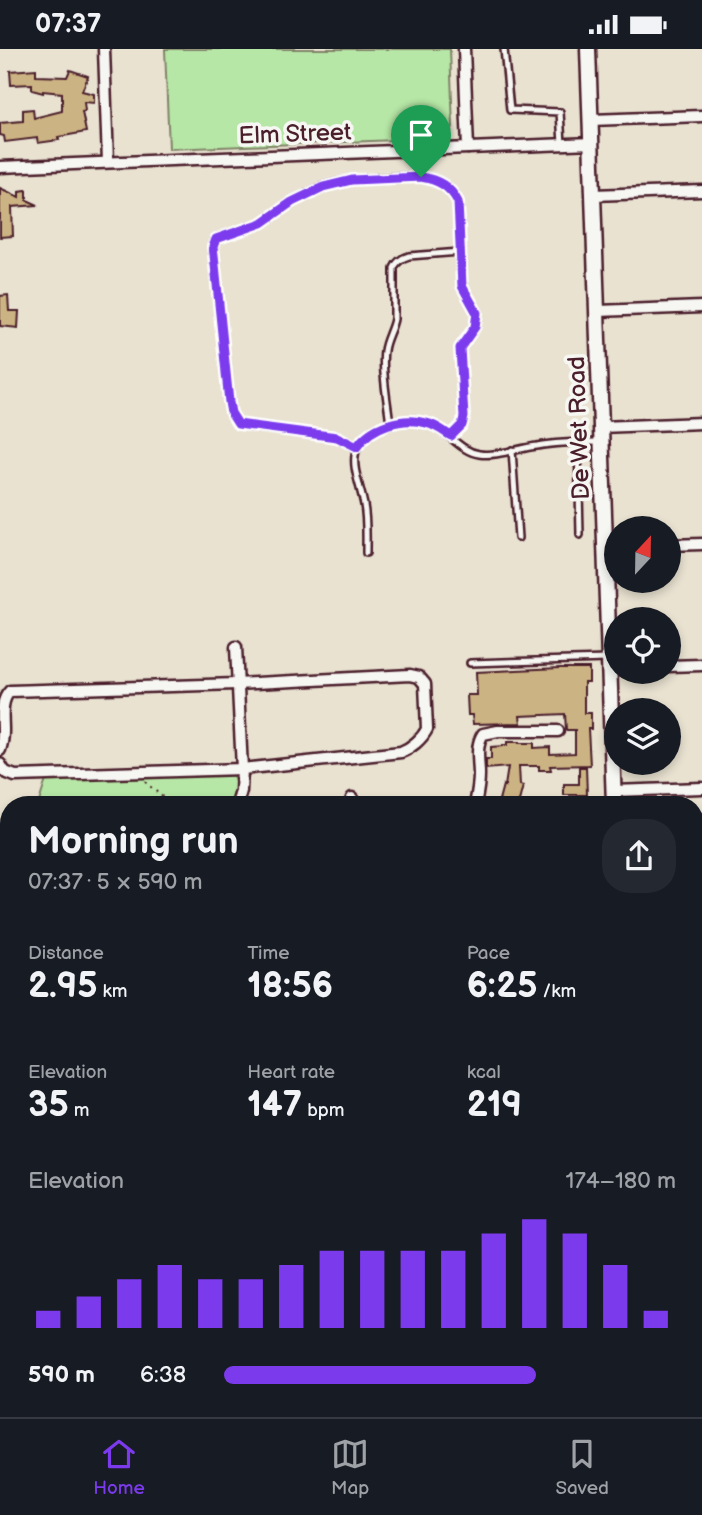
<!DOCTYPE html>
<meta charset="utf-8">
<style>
body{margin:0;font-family:"Balsamiq Sans",sans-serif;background:#242831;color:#f1f3f6;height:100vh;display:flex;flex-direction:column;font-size:26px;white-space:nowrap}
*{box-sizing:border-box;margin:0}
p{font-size:23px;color:#9ea1a6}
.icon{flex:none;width:38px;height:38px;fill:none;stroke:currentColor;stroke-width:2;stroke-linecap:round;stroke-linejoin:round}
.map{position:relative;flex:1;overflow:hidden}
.drawer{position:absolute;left:0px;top:747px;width:704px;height:621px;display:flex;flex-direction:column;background:#171b24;border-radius:28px 28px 0 0;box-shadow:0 4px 10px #0003}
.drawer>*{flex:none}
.needle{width:46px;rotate:22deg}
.buttons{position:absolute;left:604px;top:467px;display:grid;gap:14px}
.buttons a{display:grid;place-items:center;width:77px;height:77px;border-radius:50%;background:#171b24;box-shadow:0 4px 10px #0003;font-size:35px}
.pin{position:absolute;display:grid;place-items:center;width:60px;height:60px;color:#fff;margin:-72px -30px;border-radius:50% 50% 50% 0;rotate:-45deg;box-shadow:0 0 7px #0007}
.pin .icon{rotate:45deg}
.round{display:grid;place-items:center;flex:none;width:74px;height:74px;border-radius:28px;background:#242831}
.headline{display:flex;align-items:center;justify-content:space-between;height:119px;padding:0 28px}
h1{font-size:38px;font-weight:600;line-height:52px}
.figures{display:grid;grid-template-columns:repeat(3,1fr);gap:10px;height:119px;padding:7px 28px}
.figures div{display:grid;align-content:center}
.figures b{font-size:35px;font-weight:600}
.figures small{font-size:19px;font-weight:400}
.figures p{font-size:19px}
.chart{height:196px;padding:14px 28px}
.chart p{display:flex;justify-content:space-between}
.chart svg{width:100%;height:126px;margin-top:7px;stroke:#7c3aed;stroke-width:6}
ul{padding:0 28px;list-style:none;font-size:23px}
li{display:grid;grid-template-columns:112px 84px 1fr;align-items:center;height:52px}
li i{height:18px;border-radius:9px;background:#7c3aed}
.status{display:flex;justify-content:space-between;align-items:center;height:49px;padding:0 35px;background:#171b24;direction:ltr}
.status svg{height:19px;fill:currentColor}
.dock{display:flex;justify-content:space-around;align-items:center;height:98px;border-top:2px solid #363941;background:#171b24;font-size:19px;color:#9ea1a6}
.dock a{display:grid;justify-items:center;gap:4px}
.dock .selected{color:#7c3aed}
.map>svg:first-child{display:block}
</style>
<div class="status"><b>07:37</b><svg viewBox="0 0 49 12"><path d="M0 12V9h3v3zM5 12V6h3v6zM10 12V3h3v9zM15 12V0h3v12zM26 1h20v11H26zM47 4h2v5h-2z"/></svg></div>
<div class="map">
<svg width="702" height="1368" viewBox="0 0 702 1368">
<rect width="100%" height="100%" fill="#e9e2d1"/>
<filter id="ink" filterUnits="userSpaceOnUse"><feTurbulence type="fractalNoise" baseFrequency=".0143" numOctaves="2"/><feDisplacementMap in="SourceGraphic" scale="14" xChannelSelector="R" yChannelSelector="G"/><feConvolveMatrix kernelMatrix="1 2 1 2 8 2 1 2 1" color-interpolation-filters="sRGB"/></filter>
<g filter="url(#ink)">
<path fill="#e0d4ba" d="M695 1327 702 1330V1368H464L467 1360H695Z"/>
<g fill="#b6e7a6" stroke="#808368" stroke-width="2">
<path d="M165 0H450L453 78 446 89 169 100Z"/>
<path d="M227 724 233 726 236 737 230 756H38L46 731Z"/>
<path d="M0 822 9 825V1052L0 1049Z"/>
<path d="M695 1060 702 1062V1330L695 1327Z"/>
</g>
<g fill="#ccb383" stroke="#4a1f2b" stroke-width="2">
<path d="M36 20V27L67 28 70 21 88 27 82 42 94 45V54L84 53 85 62 82 63 86 83 58 88 59 91 38 94 37 89 5 93 4 87 0 86V74L23 72V61L33 60 34 69 62 62V44L43 42V44L32 41V35L11 36 10 22Z"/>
<path d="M0 139 19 148V142L27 141V151L38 156 12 158 13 187 0 188Z"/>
<path d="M8 246 9 262H19L18 279 0 277V247Z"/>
<path d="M560 619H589V633H584V664H591V680H588L590 716 550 717 551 721H539V717H519L520 736 523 737 518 756H499L500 751H499L503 736 505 737 508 718 486 720V710H491V698L503 697V696H507V693H519V694H534V699L550 698V705L575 704V681H566L565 665 520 667 521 674 473 675 472 666H468L467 646H477L476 623Z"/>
<path d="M579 718H586L587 746H564V735H579Z"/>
</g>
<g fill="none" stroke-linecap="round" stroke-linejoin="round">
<g stroke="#4a1f2b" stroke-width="10">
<g id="lane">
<path d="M504 0 510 61 560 63 562 95"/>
<path d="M390 375C388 355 381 321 384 302 385 291 392 281 394 270V219C397 212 402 209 409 207L460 203"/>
<path d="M578 393 580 486"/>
<path d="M357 399 337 388 246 377C233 374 231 365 229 353L213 198 214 193 219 188C232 183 247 181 260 175 272 169 281 160 292 153 301 148 311 142 321 138 343 129 413 124 435 131 446 135 453 143 458 153L462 238 477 264 476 278 460 299 464 371 460 379 451 387"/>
<path d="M512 401 518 489"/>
<path d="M366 504C366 488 367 472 364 456 357 421 340 398 382 378 397 372 413 369 429 375 448 381 459 402 479 405 496 408 519 399 537 397 558 393 580 393 601 393"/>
<path d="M470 614 607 610"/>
</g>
</g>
<g stroke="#4a1f2b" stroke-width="15">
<g id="street">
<path d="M104 0 108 113"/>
<path d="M464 0 468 99"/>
<path d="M591 71 702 67"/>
<path d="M0 118 592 94"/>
<path d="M594 146 702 142"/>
<path d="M598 262 702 258"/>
<path d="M601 378 702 374"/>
<path d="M668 496 702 495"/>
<path d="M605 498H616"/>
<path d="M236 598 242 720 241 742 237 756"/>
<path d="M668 617 702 616"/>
<path d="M0 701C2 695 3 689 3 682 3 668 0 652 10 642L237 635 410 626 419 628 425 635 427 680C422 690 411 699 401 703L242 720 15 727 5 723 0 715"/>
<path d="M613 742 702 739"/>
<path d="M350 756 352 749"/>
<path d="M475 756C477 746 479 737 479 726 479 712 475 697 483 685L498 682H558"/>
<path d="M698 813 702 907"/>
<path d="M0 819 9 822"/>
<path d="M695 920 702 919"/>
<path d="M695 971 702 963"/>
<path d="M695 993 702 997"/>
<path d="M0 1058 9 1060"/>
<path d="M0 1161 9 1135"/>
<path d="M0 1272 9 1274"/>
<path d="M204 1360 230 1368"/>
<path d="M374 1360 384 1368"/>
<path d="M37 1367 40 1360"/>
<path d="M245 1368 248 1360"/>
<path d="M405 1368 411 1360"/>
</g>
</g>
<g stroke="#4a1f2b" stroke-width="19">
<g id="secondary">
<path d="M588 0 614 756"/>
<path d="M695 1047 702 1050"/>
</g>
</g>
<path stroke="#4a1f2b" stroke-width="2" stroke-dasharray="2 5" stroke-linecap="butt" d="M145 733 172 756"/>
<use href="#lane" stroke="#f6f6f2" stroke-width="5"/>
<use href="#street" stroke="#f6f6f2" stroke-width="10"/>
<use href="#secondary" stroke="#f6f6f2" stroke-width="14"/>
</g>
</g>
<g fill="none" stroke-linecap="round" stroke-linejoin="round" filter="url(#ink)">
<g stroke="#fff" stroke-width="14">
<path id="route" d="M421 128C438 131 450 137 458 153L462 237 477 264 475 278 460 299 464 368 462 376 451 387C443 382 436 376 426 374 403 367 370 377 357 398L337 388 238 375 231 364 229 353 214 206 213 198 216 190 262 174 292 153 323 138 352 131Z"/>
</g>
<use href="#route" stroke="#7c3aed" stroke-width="9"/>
</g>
<g text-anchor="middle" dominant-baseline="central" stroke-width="7" stroke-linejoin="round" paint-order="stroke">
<g font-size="24" fill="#4a1f2b" stroke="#f6f6f2">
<text transform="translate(295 85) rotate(-2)">Elm Street</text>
<text transform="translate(579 379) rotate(-92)">De Wet Road</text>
</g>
</g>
</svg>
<div class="buttons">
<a><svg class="needle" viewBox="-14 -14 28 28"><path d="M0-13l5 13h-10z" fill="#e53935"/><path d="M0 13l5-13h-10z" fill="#9ea1a6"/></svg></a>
<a><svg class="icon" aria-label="locate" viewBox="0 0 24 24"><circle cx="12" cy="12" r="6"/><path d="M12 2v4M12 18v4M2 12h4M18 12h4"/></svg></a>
<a><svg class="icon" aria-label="layers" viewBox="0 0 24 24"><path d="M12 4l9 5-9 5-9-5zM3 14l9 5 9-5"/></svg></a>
</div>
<div class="pin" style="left:421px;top:128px;background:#1e9e55"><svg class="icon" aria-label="arrive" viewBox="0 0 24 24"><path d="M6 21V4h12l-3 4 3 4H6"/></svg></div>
<section class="drawer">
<div class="headline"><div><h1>Morning run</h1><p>07:37 · 5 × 590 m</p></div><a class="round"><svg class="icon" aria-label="share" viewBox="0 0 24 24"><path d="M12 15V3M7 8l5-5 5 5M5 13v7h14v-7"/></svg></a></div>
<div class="figures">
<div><p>Distance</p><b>2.95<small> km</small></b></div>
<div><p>Time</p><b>18:56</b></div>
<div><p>Pace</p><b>6:25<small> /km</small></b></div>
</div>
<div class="figures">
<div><p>Elevation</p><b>35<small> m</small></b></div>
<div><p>Heart rate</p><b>147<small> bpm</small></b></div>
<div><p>kcal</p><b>219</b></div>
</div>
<div class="chart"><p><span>Elevation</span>174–180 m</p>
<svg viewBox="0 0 160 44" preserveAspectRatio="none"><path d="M5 44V38M15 44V33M25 44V27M35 44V22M45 44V27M55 44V27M65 44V22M75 44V17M85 44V17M95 44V17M105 44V17M115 44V11M125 44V6M135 44V11M145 44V22M155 44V38"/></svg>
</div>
<ul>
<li><b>590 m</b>6:38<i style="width:69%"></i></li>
</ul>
</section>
</div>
<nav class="dock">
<a class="selected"><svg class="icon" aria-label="home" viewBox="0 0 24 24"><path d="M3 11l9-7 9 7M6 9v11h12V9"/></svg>Home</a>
<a><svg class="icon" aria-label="map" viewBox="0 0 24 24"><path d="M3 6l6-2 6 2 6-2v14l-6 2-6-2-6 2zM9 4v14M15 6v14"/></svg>Map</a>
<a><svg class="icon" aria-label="saved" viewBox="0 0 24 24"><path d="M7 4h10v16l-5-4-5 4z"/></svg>Saved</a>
</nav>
